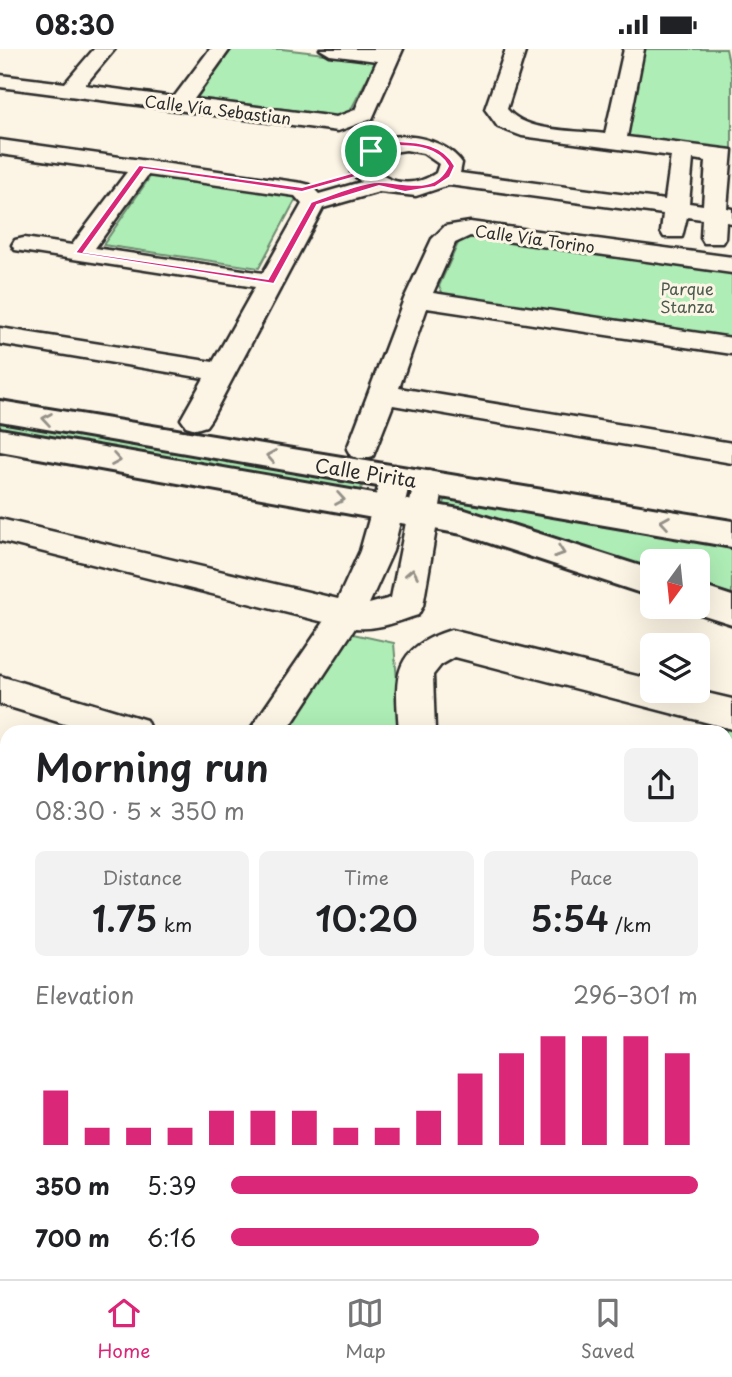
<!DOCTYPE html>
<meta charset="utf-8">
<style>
body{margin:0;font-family:"Playpen Sans",sans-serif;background:#f2f2f2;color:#202124;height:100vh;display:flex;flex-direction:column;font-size:26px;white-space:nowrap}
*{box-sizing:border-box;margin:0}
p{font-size:23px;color:#757577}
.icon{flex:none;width:38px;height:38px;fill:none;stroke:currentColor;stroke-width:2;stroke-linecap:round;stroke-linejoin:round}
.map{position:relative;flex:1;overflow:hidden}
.details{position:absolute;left:0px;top:676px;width:733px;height:555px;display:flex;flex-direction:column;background:#fff;border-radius:21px 21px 0 0;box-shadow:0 7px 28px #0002}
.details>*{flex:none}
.needle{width:46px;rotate:195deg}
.tools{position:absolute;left:640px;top:500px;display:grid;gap:14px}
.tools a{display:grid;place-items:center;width:70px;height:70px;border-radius:10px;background:#fff;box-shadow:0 7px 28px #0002;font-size:35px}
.pin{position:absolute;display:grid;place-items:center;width:60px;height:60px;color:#fff;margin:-30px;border:4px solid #fff;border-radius:50%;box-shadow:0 2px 7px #0007}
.round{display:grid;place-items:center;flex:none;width:74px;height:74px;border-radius:10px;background:#f2f2f2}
.summary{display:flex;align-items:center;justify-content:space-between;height:119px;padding:0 35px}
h1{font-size:38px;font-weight:600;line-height:52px}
.metrics{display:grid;grid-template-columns:repeat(3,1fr);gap:10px;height:119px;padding:7px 35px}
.metrics div{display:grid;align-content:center;border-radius:10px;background:#f2f2f2;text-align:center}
.metrics b{font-size:35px;font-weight:600}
.metrics small{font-size:19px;font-weight:400}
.metrics p{font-size:19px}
.chart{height:196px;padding:14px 35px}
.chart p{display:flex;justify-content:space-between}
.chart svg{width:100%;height:126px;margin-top:7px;stroke:#db2777;stroke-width:6}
ul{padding:0 35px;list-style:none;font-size:23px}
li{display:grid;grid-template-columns:112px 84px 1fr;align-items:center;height:52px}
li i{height:18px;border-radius:9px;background:#db2777}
.status{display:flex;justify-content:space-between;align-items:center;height:49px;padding:0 35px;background:#fff;direction:ltr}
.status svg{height:19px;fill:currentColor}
.tabs{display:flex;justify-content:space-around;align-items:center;height:98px;border-top:2px solid #e0e0e0;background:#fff;font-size:19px;color:#757577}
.tabs a{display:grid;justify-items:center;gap:4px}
.tabs .current{color:#db2777}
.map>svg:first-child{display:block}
</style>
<div class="status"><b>08:30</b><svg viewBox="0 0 49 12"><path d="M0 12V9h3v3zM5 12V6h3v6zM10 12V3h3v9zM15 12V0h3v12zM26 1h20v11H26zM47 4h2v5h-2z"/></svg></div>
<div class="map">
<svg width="732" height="1230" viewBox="0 0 732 1230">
<rect width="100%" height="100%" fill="#fcf5e5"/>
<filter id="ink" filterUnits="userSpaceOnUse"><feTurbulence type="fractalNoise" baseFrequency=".0143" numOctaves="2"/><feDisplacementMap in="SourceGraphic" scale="14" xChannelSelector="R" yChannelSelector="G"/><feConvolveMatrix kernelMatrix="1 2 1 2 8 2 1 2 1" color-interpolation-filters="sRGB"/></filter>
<g filter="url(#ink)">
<g fill="#aeedb5" stroke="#6c8c70" stroke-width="2">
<path d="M232 0H282L377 11 347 68 197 49Z"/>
<path d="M640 0H726L732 27V101L623 88Z"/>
<path d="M152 125 297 148 259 219 103 196Z"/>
<path d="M475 187 732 220V288L444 247 439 237 459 192Z"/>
<path d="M0 368 365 430 358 447 0 387Z"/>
<path d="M446 449 689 490 732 500V551L698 540V513H653V524L442 460Z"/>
<path d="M344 583 394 594 401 682H277Z"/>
<path d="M713 675 732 680V815L726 813V682H712Z"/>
<path d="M148 1223H310L308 1230H147Z"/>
</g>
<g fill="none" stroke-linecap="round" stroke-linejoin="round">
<g stroke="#2b2b2b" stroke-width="5">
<g id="street">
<path d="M94 0H115L85 36 174 48 210 0H230L194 50 336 68 355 61 377 12 330 6 320 0H403L372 70 338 82 0 38V26L65 34Z"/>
<path d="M506 0H526L507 60C526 84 576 81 605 85L624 0H644L627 88 732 101 727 159 732 160V174L726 173 725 189 722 194H704L701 189 702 170 687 168 682 188H664L661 183 663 165 449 136 416 147 379 143 323 159 211 370 206 377 196 380 186 377 181 370 204 329 0 295V279L213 313 255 238 15 201 12 196 15 191 24 189 72 196 127 123 0 105V91L302 134 310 136 319 145 361 133 351 123 353 109C376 76 441 83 462 114L460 124 665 151 671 107 522 87 498 78 485 60ZM406 101 423 104 439 115 436 124C417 137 393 137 375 121V111L386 104ZM693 110 706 112 703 156 689 154ZM148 126 295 147 302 155 263 224 95 199Z"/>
<path d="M470 173 732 208V224L470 187 455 194 433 244 732 289V305L427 259 399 339 732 394V414L393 356 373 407 362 410 351 407 347 400 404 250 432 190 445 177Z"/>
<path d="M396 418 407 421 411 428 393 502 369 555 391 549 414 433 418 426 429 422 440 426 444 433 423 557 418 566C396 573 378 581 355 579L287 682H249L324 573 0 492V470L338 550 360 502 381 428 385 421Z"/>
<path d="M451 581 653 631V642H698L732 650V680L455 608 441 616 433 626 435 682H399C395 628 391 600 451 581Z"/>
<path d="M0 627 146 671 151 682H87L0 655Z"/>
<path d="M0 834 7 836V874L0 872Z"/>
<path d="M726 841 732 843V881L726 879Z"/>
<path d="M731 918H732V960L726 958V920Z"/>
<path d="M726 1073 732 1075V1121L726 1119Z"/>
<path d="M0 1105 7 1107V1155L0 1153Z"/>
<rect x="104" y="1223" width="50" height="7"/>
<path d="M304 1223H354L352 1230H302Z"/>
</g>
</g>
<g stroke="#2b2b2b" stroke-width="6">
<g id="secondary">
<path d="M0 352 732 472V498L0 372Z"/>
<path d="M0 380 465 461 653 521V548L462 485 0 402Z"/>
<path d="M698 536 732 547V575L685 560 698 558Z"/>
</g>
</g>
<use href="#street" fill="#fcf5e5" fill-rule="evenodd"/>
<use href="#secondary" fill="#fcf5e5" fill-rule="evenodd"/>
</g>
<defs><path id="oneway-chevron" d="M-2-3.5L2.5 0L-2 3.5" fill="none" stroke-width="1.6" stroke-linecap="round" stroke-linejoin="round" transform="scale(1.75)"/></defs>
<g stroke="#949088">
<use href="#oneway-chevron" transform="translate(47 370) rotate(-171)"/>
<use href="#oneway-chevron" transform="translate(271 407) rotate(-170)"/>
<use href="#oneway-chevron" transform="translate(116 411) rotate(10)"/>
<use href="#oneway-chevron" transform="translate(340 450) rotate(10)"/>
<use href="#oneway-chevron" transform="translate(665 473) rotate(-171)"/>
<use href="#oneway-chevron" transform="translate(560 503) rotate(19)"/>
<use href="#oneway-chevron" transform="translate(412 524) rotate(-80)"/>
</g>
</g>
<path fill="#db2777" stroke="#fff" stroke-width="2" fill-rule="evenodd" d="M397 92C420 93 443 95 455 117L450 128 435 138 405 143 379 137 317 156 274 235 75 204 139 116 302 138 359 122 360 109 368 101ZM397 97C416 97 438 99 448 117 435 146 403 133 379 133 361 133 329 147 311 153L268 230 84 203 144 120 302 143 366 125 368 109 373 104Z"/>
<g text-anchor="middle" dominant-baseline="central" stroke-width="6" stroke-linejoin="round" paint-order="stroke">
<g font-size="16" fill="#2b2b2b" stroke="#fcf5e5">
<text transform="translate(218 60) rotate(7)">Calle Vía Sebastian</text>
<text transform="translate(535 189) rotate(8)">Calle Vía Torino</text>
</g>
<g font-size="16" fill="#4c5c4e" stroke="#fcf5e5">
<text x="687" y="239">Parque<tspan x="687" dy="18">Stanza</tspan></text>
</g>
<g font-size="19" fill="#2b2b2b" stroke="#fcf5e5">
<text transform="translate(366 423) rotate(9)">Calle Pirita</text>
</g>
</g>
</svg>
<div class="tools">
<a><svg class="needle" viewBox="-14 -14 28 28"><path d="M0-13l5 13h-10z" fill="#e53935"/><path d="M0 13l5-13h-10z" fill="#757577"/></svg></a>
<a><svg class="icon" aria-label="layers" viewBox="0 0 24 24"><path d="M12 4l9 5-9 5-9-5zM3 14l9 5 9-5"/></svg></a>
</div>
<div class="pin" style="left:371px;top:102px;background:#1e9e55"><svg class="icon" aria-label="arrive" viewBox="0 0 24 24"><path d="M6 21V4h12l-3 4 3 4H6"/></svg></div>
<section class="details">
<div class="summary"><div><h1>Morning run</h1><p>08:30 · 5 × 350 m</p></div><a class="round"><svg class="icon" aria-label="share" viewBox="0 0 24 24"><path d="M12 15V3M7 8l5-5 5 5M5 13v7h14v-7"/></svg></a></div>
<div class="metrics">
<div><p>Distance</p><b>1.75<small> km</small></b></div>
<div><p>Time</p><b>10:20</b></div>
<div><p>Pace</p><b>5:54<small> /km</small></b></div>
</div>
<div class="chart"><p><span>Elevation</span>296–301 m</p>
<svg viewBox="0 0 160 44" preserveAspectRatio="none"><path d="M5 44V25M15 44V38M25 44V38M35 44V38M45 44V32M55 44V32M65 44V32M75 44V38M85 44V38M95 44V32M105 44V19M115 44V12M125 44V6M135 44V6M145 44V6M155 44V12"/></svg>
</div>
<ul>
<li><b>350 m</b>5:39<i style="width:100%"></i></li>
<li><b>700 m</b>6:16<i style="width:66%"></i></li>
</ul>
</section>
</div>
<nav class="tabs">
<a class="current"><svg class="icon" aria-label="home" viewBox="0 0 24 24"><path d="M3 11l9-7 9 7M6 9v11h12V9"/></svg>Home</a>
<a><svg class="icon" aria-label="map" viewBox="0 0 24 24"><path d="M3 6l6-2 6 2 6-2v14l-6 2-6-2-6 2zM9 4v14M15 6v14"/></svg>Map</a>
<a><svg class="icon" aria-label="saved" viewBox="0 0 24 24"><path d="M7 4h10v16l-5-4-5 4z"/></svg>Saved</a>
</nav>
